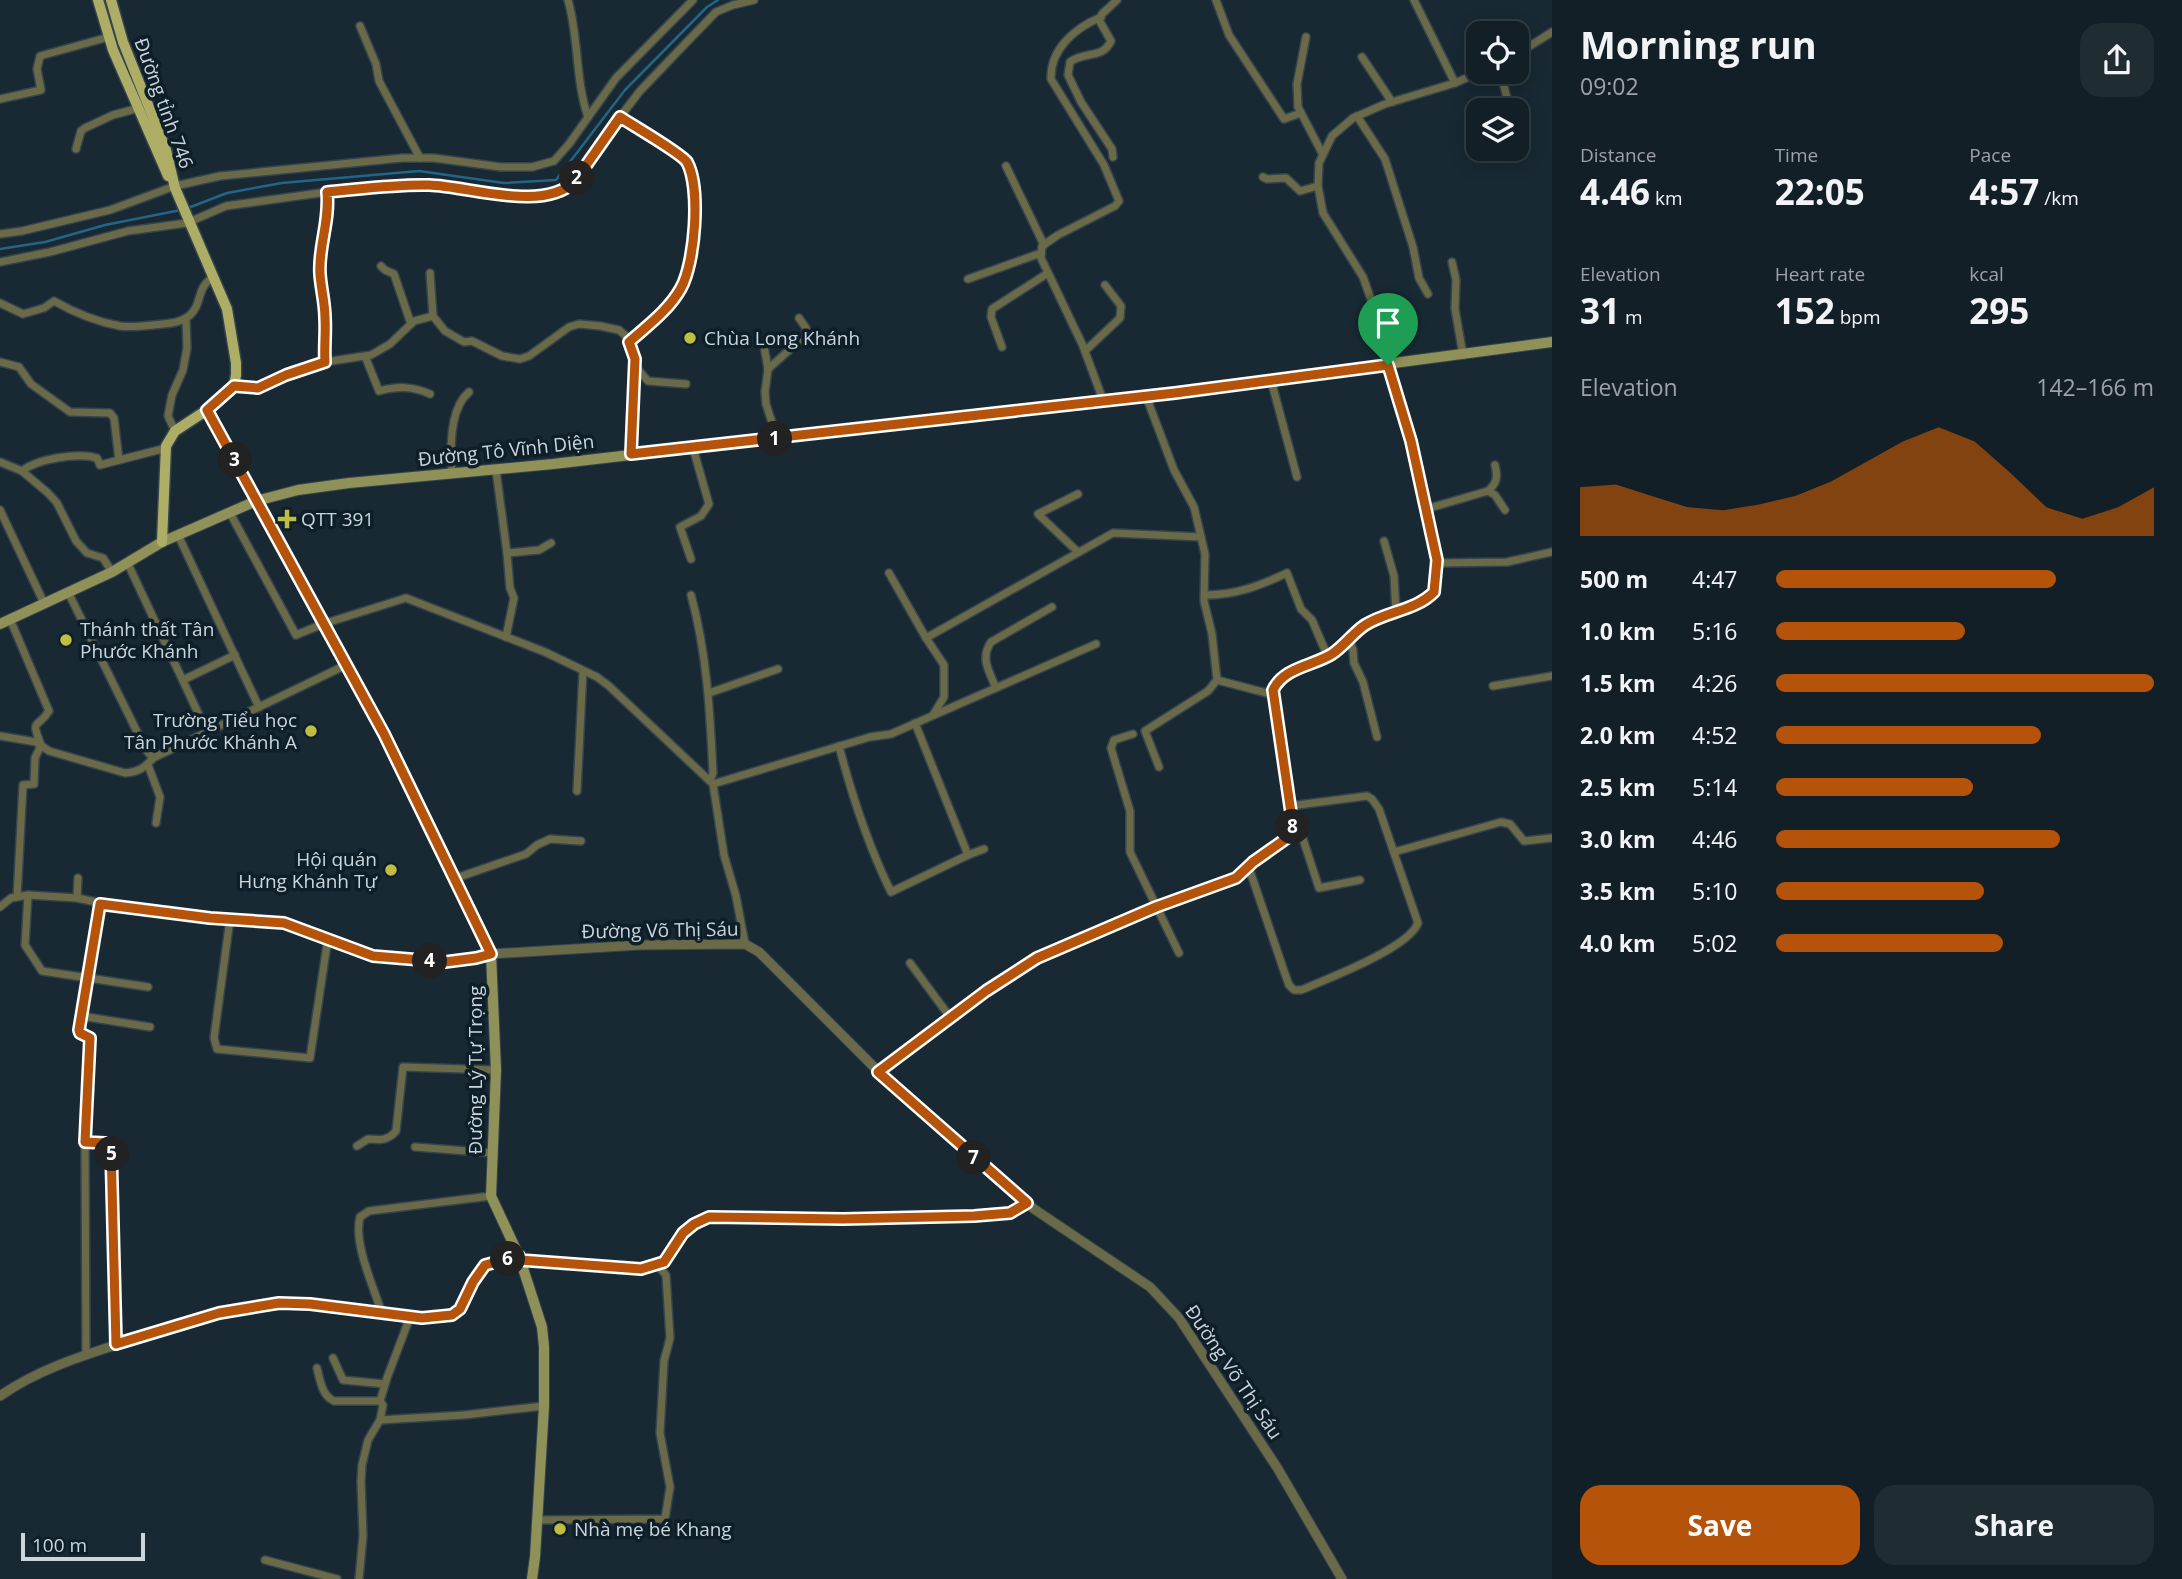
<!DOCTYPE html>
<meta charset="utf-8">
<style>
body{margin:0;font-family:"Open Sans",sans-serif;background:#1f2c32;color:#f1f3f6;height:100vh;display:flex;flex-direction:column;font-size:26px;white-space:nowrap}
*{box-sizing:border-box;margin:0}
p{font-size:23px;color:#9ca2a7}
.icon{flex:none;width:38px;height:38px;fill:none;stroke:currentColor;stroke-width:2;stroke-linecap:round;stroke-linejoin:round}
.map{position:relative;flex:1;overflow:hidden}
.side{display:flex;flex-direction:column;background:#121f26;width:630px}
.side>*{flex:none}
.fabs{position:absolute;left:1466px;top:21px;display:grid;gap:14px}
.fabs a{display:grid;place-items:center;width:63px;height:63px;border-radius:14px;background:#121f26;box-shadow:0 4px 18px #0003,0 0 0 2px #313d43;font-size:35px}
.scale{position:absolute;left:21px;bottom:18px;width:124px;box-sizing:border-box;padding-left:7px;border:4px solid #cbd5dc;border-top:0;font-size:19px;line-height:24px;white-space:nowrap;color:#cbd5dc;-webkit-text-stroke:5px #0f1f29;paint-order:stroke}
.pin{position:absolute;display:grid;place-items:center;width:60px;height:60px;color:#fff;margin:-72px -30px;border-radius:50% 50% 50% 0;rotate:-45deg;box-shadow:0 0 7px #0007}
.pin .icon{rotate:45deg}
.km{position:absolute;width:35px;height:35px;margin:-18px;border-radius:50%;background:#222;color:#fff;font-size:19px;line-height:35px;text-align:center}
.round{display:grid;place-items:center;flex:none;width:74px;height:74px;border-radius:21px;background:#1f2c32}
.headline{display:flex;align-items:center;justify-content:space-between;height:119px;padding:0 28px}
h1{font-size:38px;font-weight:700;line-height:52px}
.stats{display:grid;grid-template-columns:repeat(3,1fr);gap:10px;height:119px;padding:7px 28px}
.stats div{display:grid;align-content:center}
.stats b{font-size:35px;font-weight:700}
.stats small{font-size:19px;font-weight:400}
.stats p{font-size:19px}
.chart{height:196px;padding:14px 28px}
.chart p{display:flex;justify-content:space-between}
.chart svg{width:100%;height:126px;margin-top:7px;fill:#b45309;opacity:.7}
.cta{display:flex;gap:14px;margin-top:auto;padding:14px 28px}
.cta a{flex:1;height:80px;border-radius:21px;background:#b45309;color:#fff;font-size:28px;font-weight:700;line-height:80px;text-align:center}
.cta a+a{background:#1f2c32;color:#f1f3f6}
ul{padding:0 28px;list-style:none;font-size:23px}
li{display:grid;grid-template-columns:112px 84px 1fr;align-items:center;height:52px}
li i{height:18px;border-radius:9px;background:#b45309}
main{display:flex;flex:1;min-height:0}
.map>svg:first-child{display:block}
</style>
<main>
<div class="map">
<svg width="1552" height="1579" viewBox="0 0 1552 1579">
<rect width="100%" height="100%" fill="#182933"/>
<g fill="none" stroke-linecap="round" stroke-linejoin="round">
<g stroke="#226589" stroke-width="2.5">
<path d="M188 208 227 193 282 183 419 171 504 183 556 180 625 90 707 7 718 0"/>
<path d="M0 249 45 242 105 225 181 210"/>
</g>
<g stroke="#35454e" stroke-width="10">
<g id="minor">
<path d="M568 0C579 38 575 79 588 117"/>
<path d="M1216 0 1229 35 1284 119 1301 113"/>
<path d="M1414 0 1455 83"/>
<path d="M1101 17C1075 28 1050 49 1051 79L1104 165 1119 201 1115 206 1058 235 1042 246 1041 258 1083 346 1103 400"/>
<path d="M360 26 376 64 379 81 420 158"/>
<path d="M1306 37 1297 84 1298 107 1322 153"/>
<path d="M1517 54 1552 32"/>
<path d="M1362 57 1392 102"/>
<path d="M1481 72 1503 82 1510 110"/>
<path d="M0 99 41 90 37 69 40 56 109 37"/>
<path d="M1357 116 1385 159 1413 247 1419 278 1428 294"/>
<path d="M620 117C633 125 681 152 687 162 701 188 695 263 681 288 669 310 647 326 629 342"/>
<path d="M76 149 81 131 85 128 113 115 139 108"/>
<path d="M1113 157 1112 149 1081 102 1068 75 1070 62C1086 50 1102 60 1111 41L1099 20 1102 14 1117 0"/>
<path d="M1006 166 1044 245"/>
<path d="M1263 177 1267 179 1286 178 1300 191 1318 186"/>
<path d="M0 234 22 231 110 210 175 186 220 176 402 158H434L501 167H532L554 161 569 144 616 78 693 0"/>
<path d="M0 262 50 252 128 231 187 223 226 206 327 192 384 185H432L523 196 547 195 568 188 587 166 603 139 640 91 684 45 716 12 733 5 754 0"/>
<path d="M1452 262 1456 280 1455 309 1463 355"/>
<path d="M381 266 385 270 394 274 411 324"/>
<path d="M430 273 433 316"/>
<path d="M968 279 1041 253"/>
<path d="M0 303 23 314 44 308 54 301C73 312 98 322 120 326 135 328 149 325 163 324 173 323 181 322 189 316 204 303 194 290 214 276"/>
<path d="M764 346 768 369 765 392 766 404 777 438"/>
<path d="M1002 347 991 317 992 309 1048 273"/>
<path d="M1085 351 1120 318 1121 306 1105 285"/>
<path d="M365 356 379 391C398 386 412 386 430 394"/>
<path d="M0 362 19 367 31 384 70 412 110 413 114 418 119 460"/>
<path d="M325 362 326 320 324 291 320 273 329 211 327 192"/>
<path d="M635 366 648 381 686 384"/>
<path d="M768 369 805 336 806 328 799 318"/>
<path d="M1271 380 1297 477"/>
<path d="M234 386 258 388 286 375 325 362 371 355 390 344 414 321 433 316 445 331 464 342 472 341 502 356 520 359 529 356 569 327 579 324 600 326 619 330 627 337 634 359 631 454"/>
<path d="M1146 396 1174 470 1194 507 1205 554 1204 601 1212 634 1217 680 1274 695"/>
<path d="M175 431 168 416 172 395 183 370 187 348 186 318"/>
<path d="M0 462 22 471 48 493 57 503 76 541 87 553 103 558 112 572"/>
<path d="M496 470 507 553"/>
<path d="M22 471C37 459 78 452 97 458L100 465 166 448"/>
<path d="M452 474C450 449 449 409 469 392"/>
<path d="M1488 491 1495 495 1505 510"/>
<path d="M1078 494 1038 514 1078 552"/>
<path d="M1426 509 1488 491C1497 483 1498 477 1495 465"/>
<path d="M0 510 44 603"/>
<path d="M230 513 296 635 323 624 406 598 545 652 597 677 609 686 713 784 724 855 736 896 745 944"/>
<path d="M178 535 259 707"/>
<path d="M1384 541 1394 576 1396 612"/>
<path d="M691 559 680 527 701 516 709 504 693 448"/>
<path d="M1437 563 1507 562 1552 552"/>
<path d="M128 564 207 732"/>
<path d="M889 573 926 638 944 665V697L933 715"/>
<path d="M68 592 146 750 153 758 346 665"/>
<path d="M691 595C707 653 710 713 713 773L710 781"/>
<path d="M1205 595C1236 595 1259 586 1287 573L1301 609 1312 620 1324 648 1330 655"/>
<path d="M10 619 49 711C37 730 30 717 41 745L35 758 34 784 23 785 17 897"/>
<path d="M506 637 514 598 510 588 507 553 539 550 551 543"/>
<path d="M926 638 1113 533 1201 537"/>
<path d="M1349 639 1353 650 1354 663 1363 682 1377 737"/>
<path d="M183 680 235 655"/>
<path d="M1493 686 1552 676"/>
<path d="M996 688C989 671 980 658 991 642L1052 607"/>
<path d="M709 693 778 669"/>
<path d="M915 723 968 855 984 849"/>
<path d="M1133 734 1114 740 1111 748 1130 811V852L1179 953"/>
<path d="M0 736 36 742 49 751 125 773C138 772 145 768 153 758"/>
<path d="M839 746C852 796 868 845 891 892L968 855"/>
<path d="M148 765 160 797 156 823"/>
<path d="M1159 767 1145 731 1208 691 1217 680"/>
<path d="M713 784 870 737 891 734 1096 644"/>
<path d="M577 791 583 671"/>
<path d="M1294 829 1302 836 1319 888 1360 880"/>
<path d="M1394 852 1501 822 1510 824 1524 841 1552 838"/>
<path d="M1249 868 1284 971 1289 985 1294 990H1301C1327 979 1409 948 1418 923L1379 809 1372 799 1367 796 1290 806"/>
<path d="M456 878 526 854 537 845 550 839 581 841"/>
<path d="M28 895 25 945 42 971 148 987"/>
<path d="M77 898 78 878"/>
<path d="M0 907 11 898 28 895 77 898 130 909 284 923 373 956 445 962 491 954"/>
<path d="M230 919 214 1038 217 1049 310 1058 328 938"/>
<path d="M910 963 950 1017"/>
<path d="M81 1016 150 1027"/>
<path d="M879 1072 986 991 1037 958 1156 907 1236 879 1253 862 1294 833 1273 690C1284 667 1313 667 1332 654 1344 646 1353 633 1365 625 1387 611 1415 611 1434 592L1437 560 1411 441 1388 365 1378 319 1363 277 1323 213 1318 186 1319 163 1332 136 1353 118 1385 104 1455 83 1480 72"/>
<path d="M85 1142 105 1143 111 1147 116 1344"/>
<path d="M357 1146 368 1139C379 1140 388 1141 396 1131L403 1067 496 1070"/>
<path d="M415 1147 493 1153"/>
<path d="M520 1260 641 1269 664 1262C678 1240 684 1228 709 1217L843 1219 974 1215 1010 1213 1027 1203"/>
<path d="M382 1314C374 1287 353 1244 360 1217L369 1211 491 1196"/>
<path d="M86 1354 85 1142 90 1038 80 1033 79 1030 100 904"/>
<path d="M333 1358 343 1380 385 1384"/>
<path d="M317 1368C320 1380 322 1396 334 1401H380L383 1405 380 1420 368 1440 362 1465 361 1481 363 1536 359 1579"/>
<path d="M380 1401 387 1378 410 1317"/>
<path d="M380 1420 464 1415 544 1406"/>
<path d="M537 1520 665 1519 670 1487 660 1433 664 1361 670 1338 666 1275 658 1266"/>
<path d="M265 1560 337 1579"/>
</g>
</g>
<g stroke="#35454e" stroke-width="11">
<g id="tertiary">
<path d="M491 954 640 945 745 944 759 952 879 1072 992 1174 1034 1209 1150 1287 1179 1318 1278 1469 1342 1579"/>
<path d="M0 1396C46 1364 100 1351 152 1333 197 1319 245 1301 293 1303 326 1305 360 1311 393 1314 412 1316 428 1319 447 1316 469 1312 469 1281 484 1267 492 1259 508 1258 519 1256"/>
</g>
</g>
<g stroke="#35454e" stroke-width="12">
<g id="secondary">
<path d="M207 410 384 734 491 954 496 1070 491 1196 519 1256 542 1327 544 1347V1406L535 1557 532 1579"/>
<path d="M0 624 112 572 162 542 256 501 298 490 349 483 553 464 1175 392 1552 342"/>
</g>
</g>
<g stroke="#35454e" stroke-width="13">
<g id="primary">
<path d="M98 0 113 50 168 176"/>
<path d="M111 0 123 42 166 150 175 188 227 309 236 363V375L234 386 207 410 175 431 166 446 162 542"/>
</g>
</g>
<use href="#minor" stroke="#6a6a49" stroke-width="7"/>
<use href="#tertiary" stroke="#6a6a49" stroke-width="9"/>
<use href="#secondary" stroke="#909059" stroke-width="10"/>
<use href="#primary" stroke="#adad66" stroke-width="10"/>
</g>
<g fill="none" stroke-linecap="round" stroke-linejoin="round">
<g stroke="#fff" stroke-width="14">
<path id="route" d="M620 117C632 125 681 153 687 162 701 188 695 263 681 288 669 310 647 326 629 342L635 359 631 454 1175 393 1388 365 1411 441 1437 560 1434 592C1415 611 1387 611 1365 625 1353 633 1344 646 1332 654 1313 666 1284 667 1273 690L1294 833 1253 862 1236 878 1156 907 1037 958 986 991 878 1072 1027 1203 1010 1213 974 1216 843 1219 709 1217 694 1224 683 1233 664 1262 641 1269 520 1260 519 1256 485 1265 473 1282 460 1309 452 1315 422 1318 310 1304 279 1303 219 1313 116 1344 111 1147 105 1143 85 1142 90 1038 80 1033 79 1030 100 904 210 918 284 923 373 956 445 962 476 958 491 954 384 734 207 410 234 386 258 388 286 375 325 362C324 347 326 332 325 318 325 303 321 289 320 274 318 247 330 222 327 192 361 189 394 184 429 185 469 186 543 213 575 181Z"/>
</g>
<use href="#route" stroke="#b45309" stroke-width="9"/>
</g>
<g fill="#c0be40" stroke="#0f1f29" stroke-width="2.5">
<circle cx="690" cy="338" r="7"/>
<path d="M283.5 508.5h7v7h7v7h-7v7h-7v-7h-7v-7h7z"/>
<circle cx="66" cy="640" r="7"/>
<circle cx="311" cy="731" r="7"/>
<circle cx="391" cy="870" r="7"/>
<circle cx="560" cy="1529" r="7"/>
</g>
<g text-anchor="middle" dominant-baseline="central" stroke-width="7" stroke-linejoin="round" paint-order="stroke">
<g font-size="19" fill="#cbd5dc" stroke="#0f1f29">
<text transform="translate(164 103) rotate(70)">Đường tỉnh 746</text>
<text transform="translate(506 450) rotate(-6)">Đường Tô Vĩnh Diện</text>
<text transform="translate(660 930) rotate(-1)">Đường Võ Thị Sáu</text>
<text transform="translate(475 1070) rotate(-90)">Đường Lý Tự Trọng</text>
<text transform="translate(1234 1372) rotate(56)">Đường Võ Thị Sáu</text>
</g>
<g font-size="19" fill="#cbd5dc" stroke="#0f1f29" text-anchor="start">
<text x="704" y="338">Chùa Long Khánh</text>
<text x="301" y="519">QTT 391</text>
<text x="80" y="629">Thánh thất Tân<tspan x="80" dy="22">Phước Khánh</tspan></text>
<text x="297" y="720" text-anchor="end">Trường Tiểu học<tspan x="297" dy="22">Tân Phước Khánh A</tspan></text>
<text x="377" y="859" text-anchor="end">Hội quán<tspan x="377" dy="22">Hưng Khánh Tự</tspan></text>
<text x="574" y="1529">Nhà mẹ bé Khang</text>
</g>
</g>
</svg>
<div class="fabs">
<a><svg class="icon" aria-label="locate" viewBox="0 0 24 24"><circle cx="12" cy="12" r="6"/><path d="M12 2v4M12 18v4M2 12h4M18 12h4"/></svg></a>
<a><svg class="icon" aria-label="layers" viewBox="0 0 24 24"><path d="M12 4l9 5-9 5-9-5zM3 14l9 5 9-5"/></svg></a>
</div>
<div class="scale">100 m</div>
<div class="pin" style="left:1388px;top:365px;background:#1e9e55"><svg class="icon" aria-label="arrive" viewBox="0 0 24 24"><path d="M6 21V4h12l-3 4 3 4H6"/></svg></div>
<b class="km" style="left:775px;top:439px">1</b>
<b class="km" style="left:577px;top:178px">2</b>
<b class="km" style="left:235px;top:460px">3</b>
<b class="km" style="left:430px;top:961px">4</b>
<b class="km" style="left:112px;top:1154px">5</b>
<b class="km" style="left:508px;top:1259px">6</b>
<b class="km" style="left:974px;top:1158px">7</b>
<b class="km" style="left:1293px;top:827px">8</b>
</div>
<section class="side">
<div class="headline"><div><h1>Morning run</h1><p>09:02</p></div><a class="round"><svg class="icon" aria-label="share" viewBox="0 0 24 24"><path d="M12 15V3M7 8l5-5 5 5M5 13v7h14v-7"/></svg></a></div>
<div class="stats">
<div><p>Distance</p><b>4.46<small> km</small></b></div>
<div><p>Time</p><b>22:05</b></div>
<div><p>Pace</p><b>4:57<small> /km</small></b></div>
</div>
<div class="stats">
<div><p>Elevation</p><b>31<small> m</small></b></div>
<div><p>Heart rate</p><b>152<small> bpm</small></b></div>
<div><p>kcal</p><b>295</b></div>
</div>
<div class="chart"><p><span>Elevation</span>142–166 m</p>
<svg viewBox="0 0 160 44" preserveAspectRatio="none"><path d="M0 44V27L10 26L20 30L30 34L40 35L50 33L60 30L70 25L80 18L90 11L100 6L110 11L120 22L130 34L140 38L150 34L160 27V44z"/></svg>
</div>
<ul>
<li><b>500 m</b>4:47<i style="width:74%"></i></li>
<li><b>1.0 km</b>5:16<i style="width:50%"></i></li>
<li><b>1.5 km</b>4:26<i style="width:100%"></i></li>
<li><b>2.0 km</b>4:52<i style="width:70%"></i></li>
<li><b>2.5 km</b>5:14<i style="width:52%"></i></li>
<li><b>3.0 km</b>4:46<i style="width:75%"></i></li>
<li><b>3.5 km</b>5:10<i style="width:55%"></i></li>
<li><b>4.0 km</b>5:02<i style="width:60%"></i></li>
</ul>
<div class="cta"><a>Save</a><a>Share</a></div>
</section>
</main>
